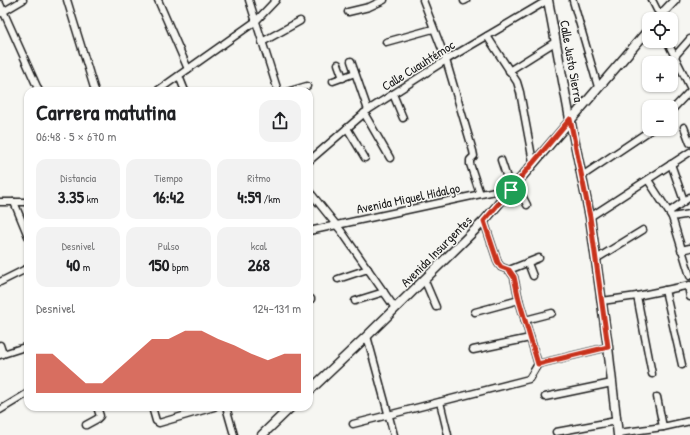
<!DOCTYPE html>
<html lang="es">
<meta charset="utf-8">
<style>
body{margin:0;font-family:"Patrick Hand",sans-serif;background:#f2f2f2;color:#202124;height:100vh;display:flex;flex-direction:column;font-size:15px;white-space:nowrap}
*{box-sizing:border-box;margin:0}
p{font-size:13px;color:#757577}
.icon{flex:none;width:22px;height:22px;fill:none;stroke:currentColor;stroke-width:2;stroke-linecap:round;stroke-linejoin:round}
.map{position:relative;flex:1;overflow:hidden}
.sheet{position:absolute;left:24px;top:87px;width:289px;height:324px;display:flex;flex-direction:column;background:#fff;border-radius:12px;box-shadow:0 1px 3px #0004}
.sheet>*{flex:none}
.controls{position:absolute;left:642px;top:12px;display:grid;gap:8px}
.controls a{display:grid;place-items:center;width:36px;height:36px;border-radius:8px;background:#fff;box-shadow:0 1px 3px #0004;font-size:20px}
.pin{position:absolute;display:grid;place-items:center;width:34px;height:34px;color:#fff;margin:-17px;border:2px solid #fff;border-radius:50%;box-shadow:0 1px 4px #0007}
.round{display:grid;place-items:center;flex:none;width:42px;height:42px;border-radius:12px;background:#f2f2f2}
.overview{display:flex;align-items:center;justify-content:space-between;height:68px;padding:0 12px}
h1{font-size:22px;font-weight:700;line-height:30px}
.stats{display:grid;grid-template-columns:repeat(3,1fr);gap:6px;height:68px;padding:4px 12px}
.stats div{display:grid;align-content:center;border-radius:10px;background:#f2f2f2;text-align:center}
.stats b{font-size:17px;font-weight:700}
.stats small{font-size:11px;font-weight:400}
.stats p{font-size:11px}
.chart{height:112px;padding:8px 12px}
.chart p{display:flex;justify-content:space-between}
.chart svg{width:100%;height:72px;margin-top:4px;fill:#c8321e;opacity:.7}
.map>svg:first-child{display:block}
</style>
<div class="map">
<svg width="690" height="435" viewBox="0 0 690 435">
<rect width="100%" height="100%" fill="#f6f6f2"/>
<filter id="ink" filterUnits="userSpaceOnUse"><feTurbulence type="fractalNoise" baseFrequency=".025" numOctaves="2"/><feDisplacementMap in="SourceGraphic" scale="8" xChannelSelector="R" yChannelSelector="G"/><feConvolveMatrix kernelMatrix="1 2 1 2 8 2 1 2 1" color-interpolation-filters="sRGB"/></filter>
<g filter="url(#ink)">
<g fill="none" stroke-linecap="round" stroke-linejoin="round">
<g stroke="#1c1c1c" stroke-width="9">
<g id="street">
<path d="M67 0 95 91"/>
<path d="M158 0 188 69"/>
<path d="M249 0 278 91"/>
<path d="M423 0 446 60 473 151 474 156 470 160V164L480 194"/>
<path d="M652 0 657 10 662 15"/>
<path d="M464 1 466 0"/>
<path d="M573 1 598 87"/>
<path d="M0 4 39 91"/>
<path d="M348 12 369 7 384 0"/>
<path d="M1 13 23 0"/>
<path d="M487 36 517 82 520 92 533 162"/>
<path d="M667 41 690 87"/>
<path d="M262 42 300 21"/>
<path d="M386 42 433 29"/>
<path d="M675 56 690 39"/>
<path d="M351 61 368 110"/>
<path d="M338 64 343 78"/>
<path d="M509 71 555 42"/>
<path d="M179 76 185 91"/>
<path d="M333 81 355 73"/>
<path d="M157 91 256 21 276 0"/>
<path d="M290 91 307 86"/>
<path d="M393 94 403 118"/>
<path d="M671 111 690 91"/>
<path d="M364 113 390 158"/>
<path d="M684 127 690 143"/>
<path d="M347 128 365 158"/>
<path d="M309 161 368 110 446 60 548 0"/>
<path d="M671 164 684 201"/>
<path d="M582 176 652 129"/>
<path d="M648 180 672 217 690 276"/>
<path d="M516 184 527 205"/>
<path d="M309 191 342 232 395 308"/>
<path d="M0 202H28"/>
<path d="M14 202 28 236"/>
<path d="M669 212 690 197"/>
<path d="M590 217 690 152"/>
<path d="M672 217 690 214"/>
<path d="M484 221 498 263 501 267 509 270 514 277 519 300 538 364"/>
<path d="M309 231 495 191 511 190 501 160"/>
<path d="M681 250 690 248"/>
<path d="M596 259 643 230"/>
<path d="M528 263 533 276"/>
<path d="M509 270 539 258"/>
<path d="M338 279 368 269"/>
<path d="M424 279 436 307"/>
<path d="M0 282 28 268"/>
<path d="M688 286 690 297"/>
<path d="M665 290 682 365"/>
<path d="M637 296 652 374"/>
<path d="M309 299H311"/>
<path d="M355 301 384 292"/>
<path d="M602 301 637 296 690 285"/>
<path d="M475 312 519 300"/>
<path d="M525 320 552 313"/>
<path d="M367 336 394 435"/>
<path d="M0 345 3 354"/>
<path d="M473 350 530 338"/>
<path d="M0 355 28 346"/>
<path d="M538 364 608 347"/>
<path d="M545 397 612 383"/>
<path d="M657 397 663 427"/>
<path d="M440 402 448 435"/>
<path d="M152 407 156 421 159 423 214 407"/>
<path d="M226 407 234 435"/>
<path d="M0 410 28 393"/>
<path d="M353 424 529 379 538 364"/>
<path d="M86 425 97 419 100 416 97 407"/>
<path d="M556 432 616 421"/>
<path d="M618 433 663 427 690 421"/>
</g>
</g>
<g stroke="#1c1c1c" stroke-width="11">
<g id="secondary">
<path d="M548 0 570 119 590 217 608 347 618 435"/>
<path d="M657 19 675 0"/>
<path d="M309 391 367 336 484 221 649 29"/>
<path d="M262 435 291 407"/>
</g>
</g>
<use href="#street" stroke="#f6f6f2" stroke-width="6"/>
<use href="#secondary" stroke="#f6f6f2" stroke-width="8"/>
</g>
</g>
<g fill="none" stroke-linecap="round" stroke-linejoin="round" filter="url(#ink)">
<g stroke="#fff" stroke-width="8">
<path id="route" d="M570 119 590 217 608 347 538 364 519 300 514 277 509 270 501 267 498 263 484 221Z"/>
</g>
<use href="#route" stroke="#c8321e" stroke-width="5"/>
</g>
<g text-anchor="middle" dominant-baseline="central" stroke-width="3" stroke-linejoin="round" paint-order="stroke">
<g font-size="13" fill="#1c1c1c" stroke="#f6f6f2">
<text transform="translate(572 61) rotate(80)">Calle Justo Sierra</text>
<text transform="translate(418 65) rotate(-32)">Calle Cuauhtémoc</text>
<text transform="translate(408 198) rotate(-12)">Avenida Miguel Hidalgo</text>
<text transform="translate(436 251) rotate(-45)">Avenida Insurgentes</text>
</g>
</g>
</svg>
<div class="controls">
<a><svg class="icon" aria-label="locate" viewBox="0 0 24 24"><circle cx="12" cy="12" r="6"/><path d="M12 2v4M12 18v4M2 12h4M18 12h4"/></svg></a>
<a>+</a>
<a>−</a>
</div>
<div class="pin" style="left:511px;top:190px;background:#1e9e55"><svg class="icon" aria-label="arrive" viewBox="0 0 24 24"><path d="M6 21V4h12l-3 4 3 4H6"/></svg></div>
<section class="sheet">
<div class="overview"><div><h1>Carrera matutina</h1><p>06:48 · 5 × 670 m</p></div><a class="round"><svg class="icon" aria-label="share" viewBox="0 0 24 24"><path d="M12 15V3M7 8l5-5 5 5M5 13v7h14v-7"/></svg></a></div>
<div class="stats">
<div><p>Distancia</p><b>3.35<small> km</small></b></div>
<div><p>Tiempo</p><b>16:42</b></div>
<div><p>Ritmo</p><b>4:59<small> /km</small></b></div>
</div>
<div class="stats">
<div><p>Desnivel</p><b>40<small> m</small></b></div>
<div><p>Pulso</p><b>150<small> bpm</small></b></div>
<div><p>kcal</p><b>268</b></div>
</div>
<div class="chart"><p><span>Desnivel</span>124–131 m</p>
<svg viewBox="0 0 160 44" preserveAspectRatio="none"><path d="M0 44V20L10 20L20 29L30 38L40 38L50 29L60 20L70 11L80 11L90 6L100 6L110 11L120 15L130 20L140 24L150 20L160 20V44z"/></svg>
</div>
</section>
</div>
